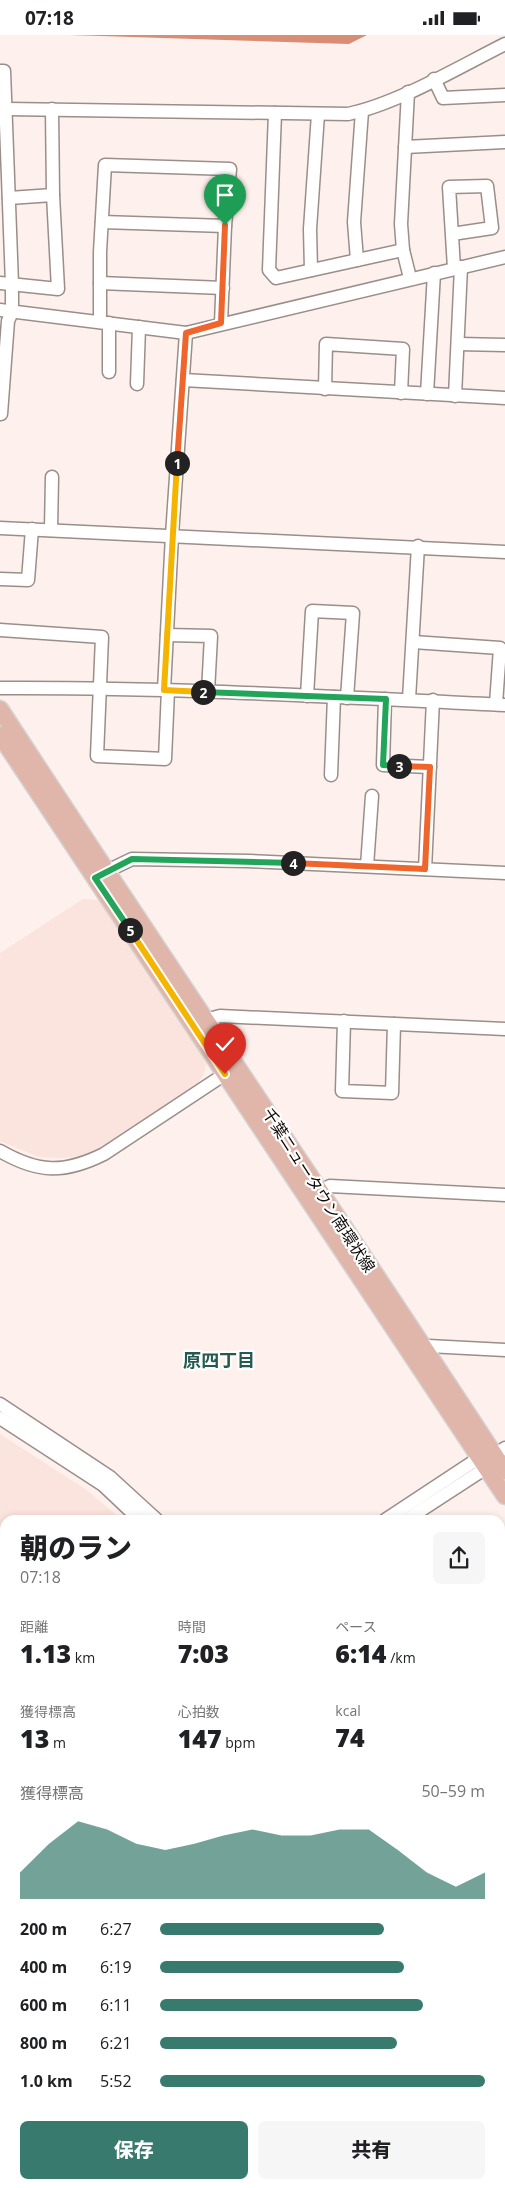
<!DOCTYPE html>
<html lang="ja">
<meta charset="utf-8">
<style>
body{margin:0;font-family:"Open Sans","Noto Sans JP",sans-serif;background:#f6f6f6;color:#202124;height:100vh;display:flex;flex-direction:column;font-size:19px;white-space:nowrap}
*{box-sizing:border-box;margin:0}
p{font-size:16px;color:#757577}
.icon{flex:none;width:28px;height:28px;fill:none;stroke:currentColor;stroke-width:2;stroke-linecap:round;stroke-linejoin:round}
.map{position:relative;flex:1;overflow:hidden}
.drawer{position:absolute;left:0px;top:1480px;width:505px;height:674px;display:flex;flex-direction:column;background:#fff;border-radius:15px 15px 0 0;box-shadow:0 2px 8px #0003}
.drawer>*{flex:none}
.pin{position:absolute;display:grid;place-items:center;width:42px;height:42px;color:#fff;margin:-51px -21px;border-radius:50% 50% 50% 0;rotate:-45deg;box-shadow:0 0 5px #0007}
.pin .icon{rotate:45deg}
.km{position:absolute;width:25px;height:25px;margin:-12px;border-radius:50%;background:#222;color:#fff;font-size:14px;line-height:25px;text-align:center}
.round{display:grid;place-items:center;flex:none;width:52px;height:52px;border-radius:8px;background:#f6f6f6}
.overview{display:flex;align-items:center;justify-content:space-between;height:85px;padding:0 20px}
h1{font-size:28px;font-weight:800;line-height:38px}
.figures{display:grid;grid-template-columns:repeat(3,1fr);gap:8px;height:85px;padding:5px 20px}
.figures div{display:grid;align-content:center}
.figures b{font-size:25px;font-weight:800}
.figures small{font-size:14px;font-weight:400}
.figures p{font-size:14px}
.chart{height:140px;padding:10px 20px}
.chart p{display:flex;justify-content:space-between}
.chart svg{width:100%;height:90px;margin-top:5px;fill:#387b6e;opacity:.7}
.primary-button{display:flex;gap:10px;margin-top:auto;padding:10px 20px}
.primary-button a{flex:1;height:58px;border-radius:8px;background:#387b6e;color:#fff;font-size:20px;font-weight:800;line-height:58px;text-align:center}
.primary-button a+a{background:#f6f6f6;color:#202124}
ul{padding:0 20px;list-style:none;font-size:16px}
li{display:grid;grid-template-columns:80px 60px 1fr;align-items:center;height:38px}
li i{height:12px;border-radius:6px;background:#387b6e}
.status{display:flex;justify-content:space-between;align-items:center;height:35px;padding:0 25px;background:#fff;direction:ltr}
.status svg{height:14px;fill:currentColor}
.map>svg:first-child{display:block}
</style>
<div class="status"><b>07:18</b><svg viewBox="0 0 49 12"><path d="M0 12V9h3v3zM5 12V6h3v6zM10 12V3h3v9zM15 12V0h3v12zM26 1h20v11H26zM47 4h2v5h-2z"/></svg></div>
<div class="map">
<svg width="505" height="2153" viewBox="0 0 505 2153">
<rect width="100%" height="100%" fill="#fef0ec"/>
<g fill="#fbe4dd">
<path d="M83 864 99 865 202 1019 206 1030 204 1039 198 1048 90 1119 81 1122 57 1123 39 1122 0 1106V918Z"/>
<path d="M0 1399 88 1456 122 1485H5V1705L0 1708Z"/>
<path d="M0 1904 5 1914V2149H133L135 2153H0Z"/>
</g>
<path fill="#d88d74" d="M70 0H367L349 9Z"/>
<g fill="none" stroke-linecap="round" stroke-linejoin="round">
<g stroke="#9a8e8a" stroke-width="15">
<g id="minor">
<path d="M0 36H4L12 249V277L8 286 1 379"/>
<path d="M434 44 443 63 505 60"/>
<path d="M408 57 401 189 403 215 410 243"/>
<path d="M7 74 348 79C397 69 459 32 505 9"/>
<path d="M275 78 269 235 276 243 403 215"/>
<path d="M405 112 505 107"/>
<path d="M9 163 53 160"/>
<path d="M102 187 225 191"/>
<path d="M452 199 492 193 487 151 449 152 454 233"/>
<path d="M357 225 354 187 362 76"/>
<path d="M311 235 310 194 318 79"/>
<path d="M0 248 58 254 53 160 52 74"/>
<path d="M100 248 223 253"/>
<path d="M0 275 186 298 505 222"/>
<path d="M100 286V217L105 130 230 134 225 191 221 288"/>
<path d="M458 309 505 310"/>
<path d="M109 337V288"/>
<path d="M183 345 505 363"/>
<path d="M137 349 139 292"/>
<path d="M325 354 326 309 403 314 401 358"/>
<path d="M427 359 434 238"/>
<path d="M455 361 461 232"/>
<path d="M0 493 505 517"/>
<path d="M51 495 52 442"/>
<path d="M0 544 28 545 32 494"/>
<path d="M0 595 102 602 97 721 165 724 168 655"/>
<path d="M167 600 211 601 208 657"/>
<path d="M413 607 500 613 496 669"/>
<path d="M0 653C168 652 337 662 505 670"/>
<path d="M164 655 172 500 186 298"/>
<path d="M307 661 312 576 353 578 347 663"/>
<path d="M385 664 383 730 430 732"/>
<path d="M409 664 418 511"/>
<path d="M331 740 334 662"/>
<path d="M367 831 372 761"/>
<path d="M425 834 433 665"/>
<path d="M99 840 132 824 248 826 505 838"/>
<path d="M205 985 220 981 505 994"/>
<path d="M344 986 342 1056 392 1058 394 989"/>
<path d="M0 1116C38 1138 64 1139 104 1119L231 1035"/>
<path d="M320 1157 330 1151 505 1160"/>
<path d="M423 1314 428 1311 505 1315"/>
<path d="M0 1369 110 1442 157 1485"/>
<path d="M0 1383 103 1450 140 1485"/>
<path d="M385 1485 479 1423 494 1420 505 1413"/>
<path d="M406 1485 486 1433 490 1427"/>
<path d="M500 1532 505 1529"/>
<path d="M0 1720 5 1717"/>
<path d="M0 1733 5 1730"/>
<path d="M500 1742 505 1739"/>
<path d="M500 1810 505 1812"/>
<path d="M500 1852 505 1855"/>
<path d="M0 1888 5 1897"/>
<path d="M143 2149 145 2153"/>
<path d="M480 2149 483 2153"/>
<path d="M194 2153 200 2149"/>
</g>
</g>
<g stroke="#d4d3d3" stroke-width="19">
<g id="major">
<path d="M0 674C166 929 339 1181 505 1436"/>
<path d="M0 700 505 1461"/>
</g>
</g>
<use href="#minor" stroke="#fff" stroke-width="12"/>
<use href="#major" stroke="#dfb6a9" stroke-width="16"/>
</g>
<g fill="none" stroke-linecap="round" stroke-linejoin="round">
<g stroke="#fff" stroke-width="10">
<path id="split-1" d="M177 428 186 298 221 288 225 190"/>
</g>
<g stroke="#fff" stroke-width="10">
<path id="split-2" d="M177 428 164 655 203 657"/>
</g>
<g stroke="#fff" stroke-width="10">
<path id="split-3" d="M203 657 386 664 383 730 399 731"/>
</g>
<g stroke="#fff" stroke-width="10">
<path id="split-4" d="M293 828 425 834 430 732 399 731"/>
</g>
<g stroke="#fff" stroke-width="10">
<path id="split-5" d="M130 895 95 843 132 824 293 828"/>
</g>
<g stroke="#fff" stroke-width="10">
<path id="split-6" d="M130 895 225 1039"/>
</g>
<use href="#split-1" stroke="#f0652b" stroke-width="6"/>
<use href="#split-2" stroke="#f5b400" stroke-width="6"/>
<use href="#split-3" stroke="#22a559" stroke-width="6"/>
<use href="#split-4" stroke="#f0652b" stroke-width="6"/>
<use href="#split-5" stroke="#22a559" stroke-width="6"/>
<use href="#split-6" stroke="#f5b400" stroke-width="6"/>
</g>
<g text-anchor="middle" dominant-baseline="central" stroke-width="4.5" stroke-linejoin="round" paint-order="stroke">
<g font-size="16" fill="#0f0b0a" stroke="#fff">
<text transform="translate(319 1155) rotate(57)">千葉ニュータウン南環状線</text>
</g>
<g font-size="18" font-weight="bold" fill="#245a50" stroke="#fff">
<text x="219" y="1325">原四丁目</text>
</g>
</g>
</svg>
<div class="pin" style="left:225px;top:190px;background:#1e9e55"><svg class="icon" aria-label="arrive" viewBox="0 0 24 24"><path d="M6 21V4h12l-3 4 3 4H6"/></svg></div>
<div class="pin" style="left:225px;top:1039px;background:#d93025"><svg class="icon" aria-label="check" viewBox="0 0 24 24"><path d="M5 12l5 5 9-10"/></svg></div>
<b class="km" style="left:177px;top:428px">1</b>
<b class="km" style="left:203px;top:657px">2</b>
<b class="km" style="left:399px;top:731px">3</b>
<b class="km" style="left:293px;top:828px">4</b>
<b class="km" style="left:130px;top:895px">5</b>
<section class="drawer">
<div class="overview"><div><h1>朝のラン</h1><p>07:18</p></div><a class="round"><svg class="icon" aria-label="share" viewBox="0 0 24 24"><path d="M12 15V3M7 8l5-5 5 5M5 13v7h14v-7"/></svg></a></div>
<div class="figures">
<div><p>距離</p><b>1.13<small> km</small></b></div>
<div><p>時間</p><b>7:03</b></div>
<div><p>ペース</p><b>6:14<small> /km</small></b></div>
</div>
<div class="figures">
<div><p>獲得標高</p><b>13<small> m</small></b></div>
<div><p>心拍数</p><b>147<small> bpm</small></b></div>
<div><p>kcal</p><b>74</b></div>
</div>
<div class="chart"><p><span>獲得標高</span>50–59 m</p>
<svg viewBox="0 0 160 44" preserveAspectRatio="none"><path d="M0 44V31L10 17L20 6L30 10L40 17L50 20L60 17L70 13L80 10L90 13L100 13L110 10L120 10L130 20L140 31L150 38L160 31V44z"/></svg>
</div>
<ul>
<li><b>200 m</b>6:27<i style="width:69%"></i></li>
<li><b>400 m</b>6:19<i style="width:75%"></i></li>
<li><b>600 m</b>6:11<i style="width:81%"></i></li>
<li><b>800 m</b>6:21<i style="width:73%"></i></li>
<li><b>1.0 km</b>5:52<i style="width:100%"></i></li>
</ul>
<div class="primary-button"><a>保存</a><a>共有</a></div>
</section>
</div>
